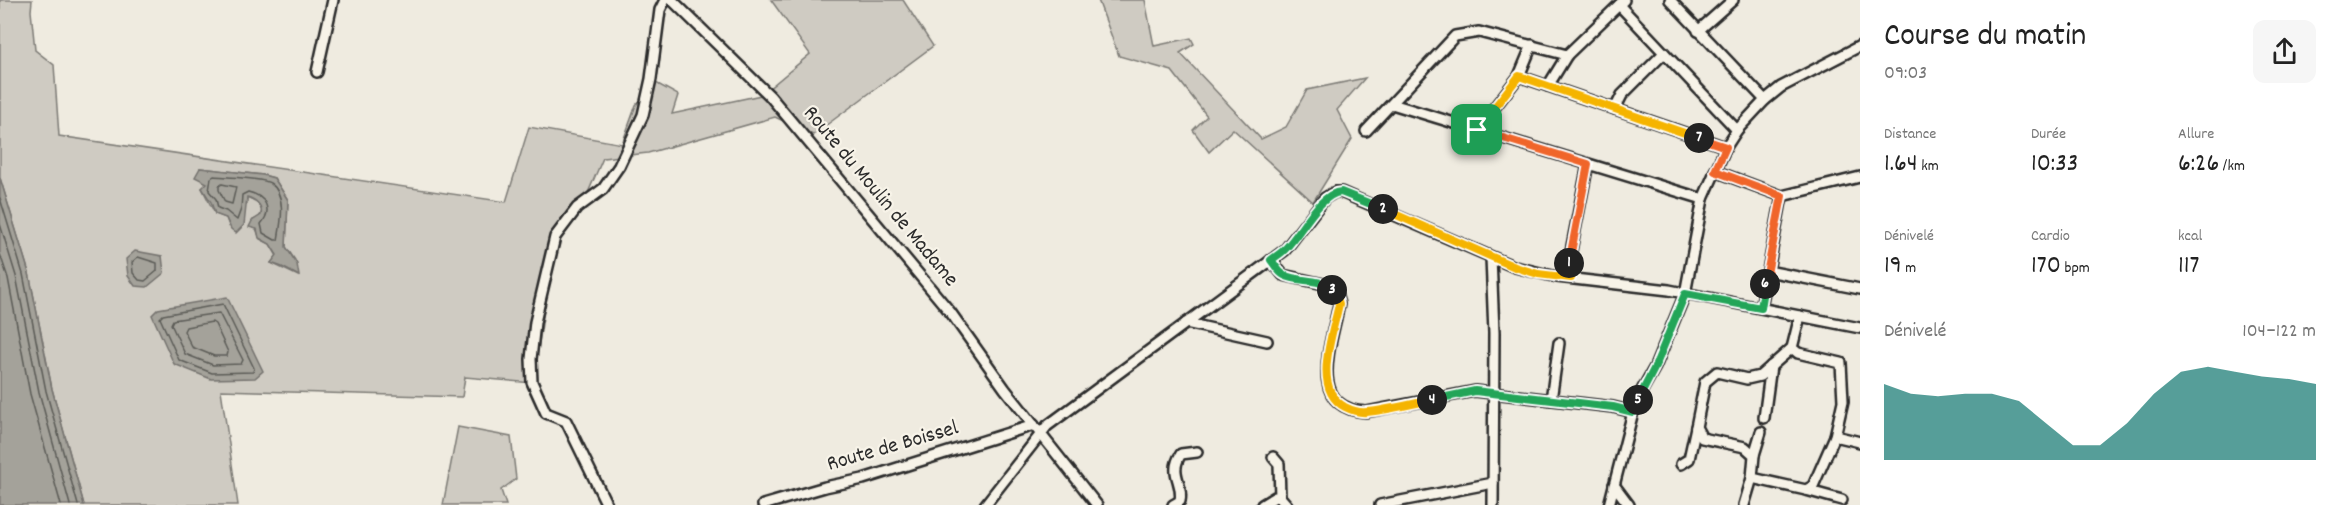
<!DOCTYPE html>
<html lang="fr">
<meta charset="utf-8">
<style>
body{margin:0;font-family:Dekko,sans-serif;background:#f6f6f6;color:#222;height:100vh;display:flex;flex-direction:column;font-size:22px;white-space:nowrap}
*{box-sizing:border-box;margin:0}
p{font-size:20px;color:#767676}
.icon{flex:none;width:33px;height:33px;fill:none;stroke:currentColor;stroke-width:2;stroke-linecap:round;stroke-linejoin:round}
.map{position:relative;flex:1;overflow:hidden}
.sheet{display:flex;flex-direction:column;background:#fff;width:480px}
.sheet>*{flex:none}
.pin{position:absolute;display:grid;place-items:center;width:51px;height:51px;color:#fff;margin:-26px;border-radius:12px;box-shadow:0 3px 9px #0006}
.km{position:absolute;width:30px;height:30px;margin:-15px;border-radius:50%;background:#222;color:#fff;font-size:16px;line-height:30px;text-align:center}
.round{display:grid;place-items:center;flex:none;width:63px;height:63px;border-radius:12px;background:#f6f6f6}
.headline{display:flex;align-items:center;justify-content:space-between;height:102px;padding:0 24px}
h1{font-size:33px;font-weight:600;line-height:45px}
.metrics{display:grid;grid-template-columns:repeat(3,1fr);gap:9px;height:102px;padding:6px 24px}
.metrics div{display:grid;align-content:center}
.metrics b{font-size:26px;font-weight:600}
.metrics small{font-size:16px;font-weight:400}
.metrics p{font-size:16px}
.chart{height:168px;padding:12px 24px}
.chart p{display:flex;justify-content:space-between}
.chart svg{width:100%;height:108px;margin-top:6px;fill:#0f766e;opacity:.7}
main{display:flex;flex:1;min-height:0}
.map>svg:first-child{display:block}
</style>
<main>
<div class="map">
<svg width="1860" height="505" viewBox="0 0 1860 505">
<rect width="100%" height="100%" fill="#efebe0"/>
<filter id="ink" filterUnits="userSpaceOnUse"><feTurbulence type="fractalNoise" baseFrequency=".0167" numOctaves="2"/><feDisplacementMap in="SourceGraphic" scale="12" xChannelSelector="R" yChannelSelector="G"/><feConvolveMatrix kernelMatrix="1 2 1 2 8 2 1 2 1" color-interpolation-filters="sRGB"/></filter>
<g filter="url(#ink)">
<g fill="#cfcbc2" stroke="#7d7b76" stroke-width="1.5" fill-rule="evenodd">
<path d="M0 0H32L31 11 35 50 54 65 59 136 506 202 529 127 622 144 636 105 656 83 678 95 672 114 761 95 810 54 771 0H903L933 46 813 135 775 117 648 153 603 158 584 202 556 232 533 383 465 377 462 397 221 390 238 505H84L52 389 29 273 0 178ZM200 168 263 175 274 178 288 200 286 247 295 260 298 276 271 263 277 256 270 244 260 239 253 220 259 218 262 211 257 202 247 197V204L229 226 226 218 215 214 202 188 207 184Z"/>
<path d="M1098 0H1145L1154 46 1191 38 1194 44 1180 53 1261 139 1286 127 1307 90 1365 78 1337 110 1352 139 1313 202 1233 129 1209 152 1193 130 1207 116 1172 71 1119 56Z"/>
<path d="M458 427 511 437 516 479 501 490 506 505H443Z"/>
</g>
<g fill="#a4a29a" stroke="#74726e" stroke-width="1.5">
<path d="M200 168 263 175 274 178 288 200 286 247 297 264 299 276 282 267 271 263 277 255 270 244 259 238 257 229 249 227 252 221 261 215C263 205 255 199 247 197L244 225 236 233 231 229 226 218 215 214 211 202 202 188 207 183 195 177Z"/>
<path d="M0 178 29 273 52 389 84 505H0Z"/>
<path d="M135 251 162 256 164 273 147 287 135 286 128 276 126 259Z"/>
<path d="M227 297 263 371 255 378 211 379 174 364 152 315 158 309Z"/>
</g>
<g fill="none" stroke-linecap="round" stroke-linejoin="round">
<g stroke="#5b5b57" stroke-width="1.5">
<path d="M214 176C224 177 263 178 270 183 287 194 281 223 278 240H275L263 233 261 224C273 210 266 196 248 192L242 195 241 209 237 220 226 211 218 208 216 199 209 191 211 178Z"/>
<path d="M222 184 236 187 232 204 225 202 219 190V186Z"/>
<path d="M0 198 23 274 46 391 78 505"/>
<path d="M0 224 16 276 39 392 70 505"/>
<path d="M0 254 8 278 30 394 61 505"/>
<path d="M138 257 157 263V271L145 281 139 280 133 273 132 262Z"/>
<path d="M223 304 254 368 253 372 212 373 179 360 160 318 163 315Z"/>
<path d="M219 313 243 360 241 364 213 365 185 354 171 324 173 320Z"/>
<path d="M212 322 215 324 228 352 227 356H214L192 347 184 331 186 327Z"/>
</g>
<g stroke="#2b2b2b" stroke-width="14">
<g id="minor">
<path d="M672 0 770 96 951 313 1005 389 1097 505"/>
<path d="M1670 0 1765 100"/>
<path d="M1619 5 1737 130"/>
<path d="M1698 31 1733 0"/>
<path d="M317 72 333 0"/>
<path d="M1519 76 1532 45"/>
<path d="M1548 86 1567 55"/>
<path d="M1392 104 1703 199"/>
<path d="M1615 109 1622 95 1664 53"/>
<path d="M1477 130 1519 76 1726 147"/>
<path d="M1366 131 1455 36 1479 32 1567 55 1624 0"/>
<path d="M1715 171 1782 196 1860 177"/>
<path d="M1491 257 1494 333 1493 505"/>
<path d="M1271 260 1283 275 1328 285 1336 294 1339 304C1332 343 1305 408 1366 412L1475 391 1613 407 1633 412"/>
<path d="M1768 271 1860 289"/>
<path d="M1571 278 1569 261 1588 164"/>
<path d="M1761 308 1782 196"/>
<path d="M1186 323 1267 341"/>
<path d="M1551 400 1559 343"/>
<path d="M1764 418 1771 366"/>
<path d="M1835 436 1860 442"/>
<path d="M1754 455 1761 432"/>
<path d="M1273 457 1279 464 1280 497 1287 505"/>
<path d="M1681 464 1689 459 1696 427"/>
<path d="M1752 478 1754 455 1745 447 1702 438 1696 427 1705 382 1717 372 1747 379 1760 376 1792 348"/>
<path d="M1614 485 1629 505"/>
<path d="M1806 490 1842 500"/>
<path d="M607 505 566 421 546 413 532 382 531 359 535 322 555 237 577 208 603 189 619 166 643 115 651 79 660 10 665 0"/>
<path d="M763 505 825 487 863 479 1034 425"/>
<path d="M985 505 1047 426 1285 250 1325 198 1335 192H1341L1515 267 1557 277 1669 290 1860 328"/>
<path d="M1173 505 1180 501C1184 482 1168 474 1181 454L1197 452"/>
<path d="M1262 505 1275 497H1280"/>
<path d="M1380 505 1493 483"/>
<path d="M1609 505 1633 412 1641 392 1655 367 1685 294 1703 199 1726 147 1737 130 1765 100 1781 87 1860 46"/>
<path d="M1744 505 1752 478 1806 490 1813 486 1835 436 1843 401 1841 363 1798 353 1792 348 1800 316"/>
</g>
</g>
<use href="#minor" stroke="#f7f3e8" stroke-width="9"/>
</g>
</g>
<g fill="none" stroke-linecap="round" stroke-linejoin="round" filter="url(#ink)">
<g stroke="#fff" stroke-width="12">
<path id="split-1" d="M1477 130 1588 164 1569 263"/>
</g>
<g stroke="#fff" stroke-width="12">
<path id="split-2" d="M1383 209 1515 267 1538 274 1571 278 1569 263"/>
</g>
<g stroke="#fff" stroke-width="12">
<path id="split-3" d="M1332 290C1320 277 1299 283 1284 275 1279 273 1275 265 1271 260 1276 256 1282 253 1286 248 1301 233 1320 193 1341 192L1383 209"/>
</g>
<g stroke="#fff" stroke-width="12">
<path id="split-4" d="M1332 290 1336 294 1339 304C1333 334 1311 389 1345 407 1353 411 1359 413 1367 412 1389 410 1410 404 1432 400"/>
</g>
<g stroke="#fff" stroke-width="12">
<path id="split-5" d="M1432 400 1475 391 1613 407 1633 412 1638 400"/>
</g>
<g stroke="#fff" stroke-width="12">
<path id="split-6" d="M1638 400 1655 367 1685 294 1761 308 1765 284"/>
</g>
<g stroke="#fff" stroke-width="12">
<path id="split-7" d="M1699 138 1726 147 1715 171 1782 196 1765 284"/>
</g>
<g stroke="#fff" stroke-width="12">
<path id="split-8" d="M1477 130 1519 76 1699 138"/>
</g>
<use href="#split-1" stroke="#f0652b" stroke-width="8"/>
<use href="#split-2" stroke="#f5b400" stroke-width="8"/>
<use href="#split-3" stroke="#22a559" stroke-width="8"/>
<use href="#split-4" stroke="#f5b400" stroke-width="8"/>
<use href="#split-5" stroke="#22a559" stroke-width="8"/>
<use href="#split-6" stroke="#22a559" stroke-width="8"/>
<use href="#split-7" stroke="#f0652b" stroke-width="8"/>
<use href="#split-8" stroke="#f5b400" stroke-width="8"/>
</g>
<g text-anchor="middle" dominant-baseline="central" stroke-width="4.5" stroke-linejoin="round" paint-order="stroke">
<g font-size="22" fill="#2b2b2b" stroke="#f7f3e8">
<text transform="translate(880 197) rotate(50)">Route du Moulin de Madame</text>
<text transform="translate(893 447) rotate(-16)">Route de Boissel</text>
</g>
</g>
</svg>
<div class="pin" style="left:1477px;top:130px;background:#1e9e55"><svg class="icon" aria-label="arrive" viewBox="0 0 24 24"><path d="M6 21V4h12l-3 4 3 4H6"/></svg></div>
<b class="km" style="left:1569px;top:263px">1</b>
<b class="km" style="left:1383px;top:209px">2</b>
<b class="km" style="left:1332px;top:290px">3</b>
<b class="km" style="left:1432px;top:400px">4</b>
<b class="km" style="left:1638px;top:400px">5</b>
<b class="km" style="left:1765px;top:284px">6</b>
<b class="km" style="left:1699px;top:138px">7</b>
</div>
<section class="sheet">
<div class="headline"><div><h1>Course du matin</h1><p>09:03</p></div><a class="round"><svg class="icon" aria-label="share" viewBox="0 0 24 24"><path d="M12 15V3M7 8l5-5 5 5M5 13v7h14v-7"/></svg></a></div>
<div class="metrics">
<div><p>Distance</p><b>1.64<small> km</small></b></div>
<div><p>Durée</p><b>10:33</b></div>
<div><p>Allure</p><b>6:26<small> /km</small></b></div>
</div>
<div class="metrics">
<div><p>Dénivelé</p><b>19<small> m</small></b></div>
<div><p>Cardio</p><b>170<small> bpm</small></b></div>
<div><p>kcal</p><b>117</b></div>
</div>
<div class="chart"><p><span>Dénivelé</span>104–122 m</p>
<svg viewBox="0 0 160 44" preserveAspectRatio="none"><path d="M0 44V13L10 17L20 18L30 17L40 17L50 20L60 29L70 38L80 38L90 29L100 17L110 8L120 6L130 8L140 10L150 11L160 13V44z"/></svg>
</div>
</section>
</main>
